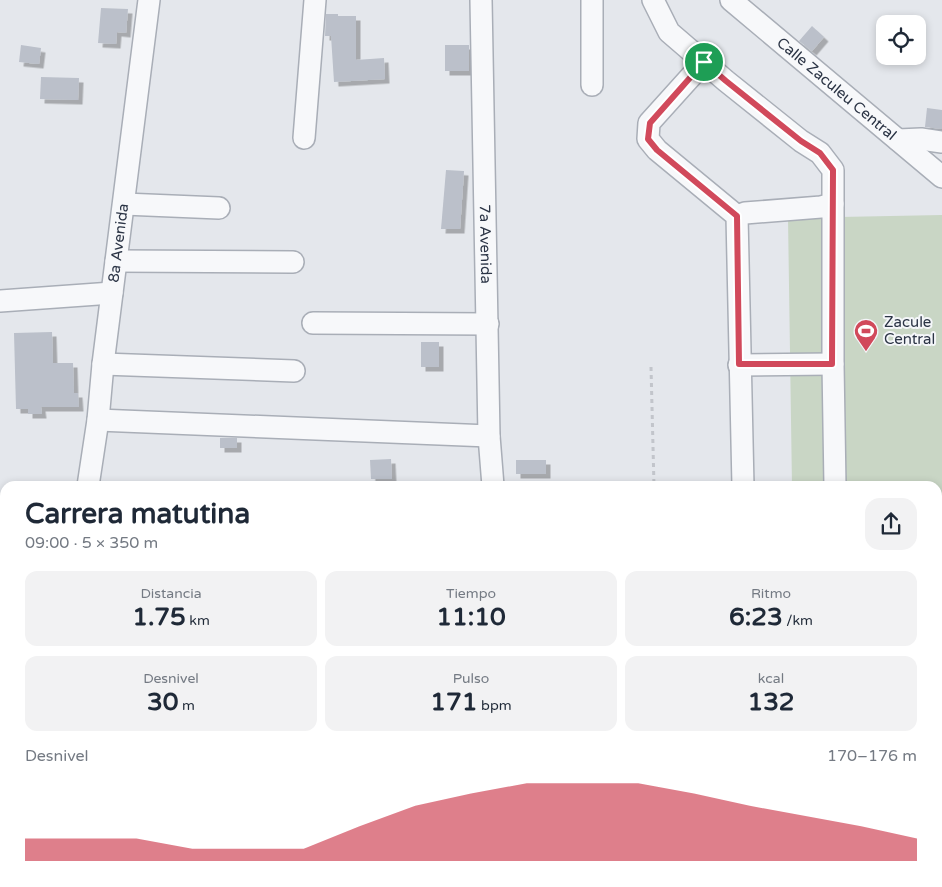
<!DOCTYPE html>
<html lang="es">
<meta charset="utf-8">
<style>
body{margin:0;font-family:"Varela Round",sans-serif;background:#f2f2f3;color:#1f2937;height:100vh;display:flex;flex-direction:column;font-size:19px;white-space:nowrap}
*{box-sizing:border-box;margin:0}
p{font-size:16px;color:#747a83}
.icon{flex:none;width:28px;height:28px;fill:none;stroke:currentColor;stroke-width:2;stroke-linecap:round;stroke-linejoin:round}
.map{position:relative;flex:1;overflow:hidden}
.drawer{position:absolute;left:0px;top:481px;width:942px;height:406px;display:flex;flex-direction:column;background:#fff;border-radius:15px 15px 0 0;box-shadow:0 2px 8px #0003}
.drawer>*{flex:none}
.fabs{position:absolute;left:876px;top:15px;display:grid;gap:10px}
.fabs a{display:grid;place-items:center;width:50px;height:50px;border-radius:10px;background:#fff;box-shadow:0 2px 8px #0003;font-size:25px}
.pin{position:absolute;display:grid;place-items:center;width:42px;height:42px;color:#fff;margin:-21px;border:2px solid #fff;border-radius:50%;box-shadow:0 1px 5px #0007}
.round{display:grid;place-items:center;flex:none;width:52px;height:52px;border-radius:15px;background:#f2f2f3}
.headline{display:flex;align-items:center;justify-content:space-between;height:85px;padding:0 25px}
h1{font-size:28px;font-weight:700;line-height:38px}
.stats{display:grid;grid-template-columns:repeat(3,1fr);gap:8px;height:85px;padding:5px 25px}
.stats div{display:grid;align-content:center;border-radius:12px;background:#f2f2f3;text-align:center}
.stats b{font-size:25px;font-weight:700}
.stats small{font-size:14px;font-weight:400}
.stats p{font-size:14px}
.chart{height:140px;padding:10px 25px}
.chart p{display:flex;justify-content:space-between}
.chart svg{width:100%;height:90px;margin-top:5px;fill:#d1495b;opacity:.7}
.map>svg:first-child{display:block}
</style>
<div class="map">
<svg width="942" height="887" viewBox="0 0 942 887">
<defs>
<filter id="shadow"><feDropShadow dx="4.5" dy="4.5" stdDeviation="0" flood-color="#0004"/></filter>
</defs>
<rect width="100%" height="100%" fill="#e4e7ec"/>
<path fill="#c9d6c5" d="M942 215V529H938V486H792L788 218Z"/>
<g fill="#bbc0ca" filter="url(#shadow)">
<path d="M101 8 128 9 126 33 117 32 116 44 98 43Z"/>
<path d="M326 14H338V16H356V60L384 58 385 79 334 82 331 36H325Z"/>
<path d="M812 26 824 37 812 51 799 41Z"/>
<path d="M21 45 41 48 39 64 19 62Z"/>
<rect x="445" y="45" width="24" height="26"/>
<path d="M41 77 79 78 78 100 40 99Z"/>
<path d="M927 108 942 110V129L925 127Z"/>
<path d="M446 170 464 171 460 229H441Z"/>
<path d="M52 332 53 363H73L74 393H78L79 407H41L42 414H28V409H16L14 333Z"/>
<rect x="421" y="342" width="18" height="25"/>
<rect x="220" y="438" width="17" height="10"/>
<path d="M391 459 392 479H371L370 460Z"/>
<rect x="516" y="460" width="30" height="14"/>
</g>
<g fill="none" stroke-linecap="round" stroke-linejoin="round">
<g stroke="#a9aeb7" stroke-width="24">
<g id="minor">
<path id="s1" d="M481 0 489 436 493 486"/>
<path d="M592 0V85"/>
<path d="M653 0 669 32 726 81 801 141 820 153 833 170V364L835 486"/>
<path id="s2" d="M731 0 942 177"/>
<path d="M704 62 649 123 648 139 657 150 737 216 743 486"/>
<path d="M304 138 315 0"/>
<path d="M898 140 921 139 942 142"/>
<path d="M124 204 219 208"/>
<path d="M737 216 745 213 821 207 833 204"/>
<path d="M116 261 293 262"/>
<path d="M0 301 112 293"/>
<path d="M313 323 488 324"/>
<path d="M103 364 294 371"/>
<path d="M739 365 833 364"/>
<path d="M98 420 489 436"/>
<path id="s3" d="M88 486 98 420 103 364 149 0"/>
<path d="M0 537H5"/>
<path d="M938 543H942"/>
<path d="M938 581 940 727"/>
<path d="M0 801H5"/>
<path d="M415 882V887"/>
<path d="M795 882V887"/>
<path d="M914 882V887"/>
<path d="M43 887 44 882"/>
<path d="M658 887V882"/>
</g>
</g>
<path stroke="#c2c5cb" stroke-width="3" stroke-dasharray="4 4" stroke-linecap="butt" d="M651 367 654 486"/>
<use href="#minor" stroke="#f7f8fa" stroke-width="21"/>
</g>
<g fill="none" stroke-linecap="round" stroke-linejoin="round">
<g stroke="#fff" stroke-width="10">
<path id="route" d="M704 62 726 81 801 141 820 153 833 170 832 364H739L737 216 657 150 648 139 650 123Z"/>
</g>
<use href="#route" stroke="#d1495b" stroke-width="6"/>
</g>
<defs>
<g id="stadium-pin" transform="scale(1.25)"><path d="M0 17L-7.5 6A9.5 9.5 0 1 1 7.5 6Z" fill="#d1495b" stroke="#f4f6f9"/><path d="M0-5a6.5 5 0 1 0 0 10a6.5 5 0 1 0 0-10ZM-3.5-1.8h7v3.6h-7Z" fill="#fff"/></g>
</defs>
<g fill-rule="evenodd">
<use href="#stadium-pin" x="866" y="331"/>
</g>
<g text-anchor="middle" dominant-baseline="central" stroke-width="4" stroke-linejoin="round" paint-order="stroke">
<g font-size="15" fill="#2b3445" stroke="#f4f6f9">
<text stroke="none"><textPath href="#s2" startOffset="138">Calle Zaculeu Central</textPath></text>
<text stroke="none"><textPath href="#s3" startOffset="245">8a Avenida</textPath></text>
<text stroke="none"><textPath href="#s1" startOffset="244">7a Avenida</textPath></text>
</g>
<g font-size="15" fill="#2b3445" stroke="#f4f6f9" text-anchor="start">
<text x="884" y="322">Zacule<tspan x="884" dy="17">Central</tspan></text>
</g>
</g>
</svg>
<div class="fabs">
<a><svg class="icon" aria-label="locate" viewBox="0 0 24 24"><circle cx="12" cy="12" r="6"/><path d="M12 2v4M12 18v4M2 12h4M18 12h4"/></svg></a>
</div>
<div class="pin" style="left:704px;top:62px;background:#1e9e55"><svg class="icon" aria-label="arrive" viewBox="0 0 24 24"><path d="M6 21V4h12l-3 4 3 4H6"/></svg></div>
<section class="drawer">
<div class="headline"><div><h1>Carrera matutina</h1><p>09:00 · 5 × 350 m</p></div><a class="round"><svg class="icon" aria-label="share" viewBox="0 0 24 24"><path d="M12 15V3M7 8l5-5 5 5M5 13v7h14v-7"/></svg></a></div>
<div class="stats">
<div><p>Distancia</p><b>1.75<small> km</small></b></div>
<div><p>Tiempo</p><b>11:10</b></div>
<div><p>Ritmo</p><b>6:23<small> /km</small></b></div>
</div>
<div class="stats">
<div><p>Desnivel</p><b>30<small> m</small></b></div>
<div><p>Pulso</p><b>171<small> bpm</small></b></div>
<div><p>kcal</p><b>132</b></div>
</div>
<div class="chart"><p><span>Desnivel</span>170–176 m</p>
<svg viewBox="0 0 160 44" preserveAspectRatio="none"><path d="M0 44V33L10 33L20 33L30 38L40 38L50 38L60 27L70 17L80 11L90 6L100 6L110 6L120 11L130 17L140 22L150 27L160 33V44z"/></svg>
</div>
</section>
</div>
